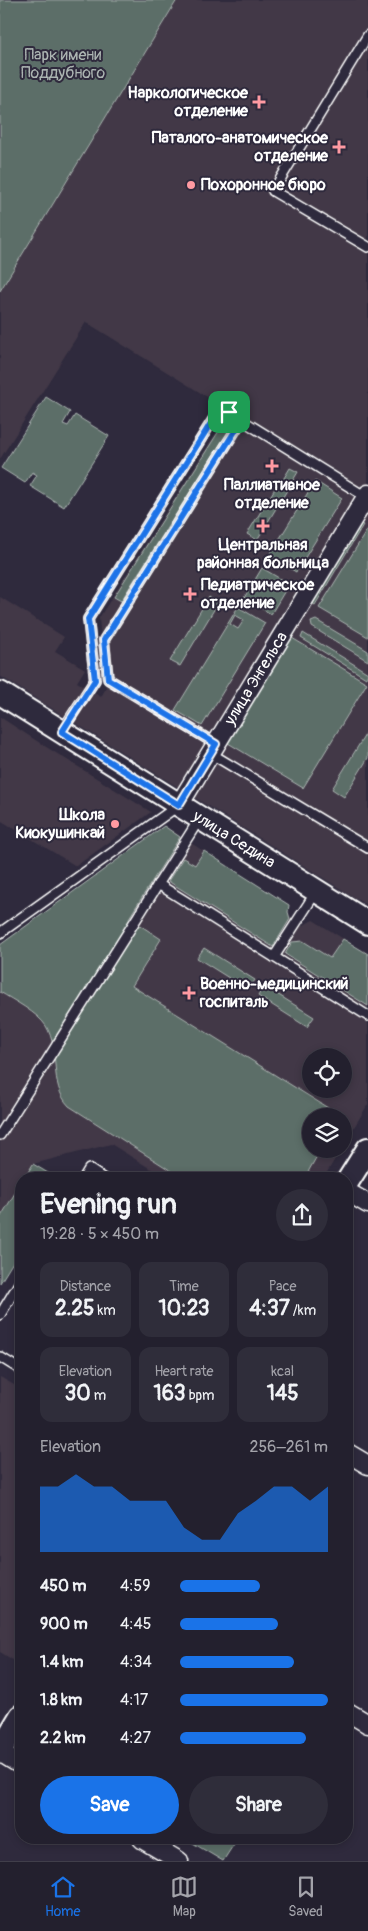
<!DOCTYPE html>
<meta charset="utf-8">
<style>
body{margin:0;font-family:Pangolin,sans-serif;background:#2f2d3a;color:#f1f3f6;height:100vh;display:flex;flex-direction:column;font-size:19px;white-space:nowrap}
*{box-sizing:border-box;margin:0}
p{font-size:16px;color:#a3a3aa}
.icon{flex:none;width:28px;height:28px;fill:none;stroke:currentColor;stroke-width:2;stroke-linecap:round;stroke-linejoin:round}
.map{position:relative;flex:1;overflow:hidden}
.panel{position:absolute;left:15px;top:1172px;width:338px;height:672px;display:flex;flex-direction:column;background:#23202e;border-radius:20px;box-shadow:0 2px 8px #0003,0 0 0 1px #403e4a}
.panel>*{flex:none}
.controls{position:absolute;left:302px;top:1048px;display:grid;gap:10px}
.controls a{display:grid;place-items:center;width:50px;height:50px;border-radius:50%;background:#23202e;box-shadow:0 2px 8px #0003,0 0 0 1px #403e4a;font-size:25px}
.pin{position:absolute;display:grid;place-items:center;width:42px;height:42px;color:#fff;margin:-21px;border-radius:10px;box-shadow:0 2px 8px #0006}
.round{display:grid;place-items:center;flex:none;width:52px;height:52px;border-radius:26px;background:#2f2d3a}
.headline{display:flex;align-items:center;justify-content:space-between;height:85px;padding:0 25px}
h1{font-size:28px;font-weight:800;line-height:38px}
.figures{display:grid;grid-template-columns:repeat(3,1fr);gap:8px;height:85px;padding:5px 25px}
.figures div{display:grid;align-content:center;border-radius:12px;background:#2f2d3a;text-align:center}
.figures b{font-size:21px;font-weight:800}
.figures small{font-size:14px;font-weight:400}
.figures p{font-size:14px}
.chart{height:140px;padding:10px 25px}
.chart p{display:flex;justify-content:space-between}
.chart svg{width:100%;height:90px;margin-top:5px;fill:#1a73e8;opacity:.7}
.primary-button{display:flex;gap:10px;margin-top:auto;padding:10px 25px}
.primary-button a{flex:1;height:58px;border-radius:30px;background:#1a73e8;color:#fff;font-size:20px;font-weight:800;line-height:58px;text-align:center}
.primary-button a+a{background:#2f2d3a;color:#f1f3f6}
ul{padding:0 25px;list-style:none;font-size:16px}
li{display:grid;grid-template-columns:80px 60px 1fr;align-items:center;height:38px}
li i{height:12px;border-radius:6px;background:#1a73e8}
.tab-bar{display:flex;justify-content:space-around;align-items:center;height:70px;border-top:1px solid #403e4a;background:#23202e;font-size:14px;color:#a3a3aa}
.tab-bar a{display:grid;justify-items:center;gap:2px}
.tab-bar .selected{color:#1a73e8}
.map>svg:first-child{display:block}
</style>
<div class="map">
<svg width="368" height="1861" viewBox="0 0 368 1861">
<rect width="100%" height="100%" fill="#2f2a3d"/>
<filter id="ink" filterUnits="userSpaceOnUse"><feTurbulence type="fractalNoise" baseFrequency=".02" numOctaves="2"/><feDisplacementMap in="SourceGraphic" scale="10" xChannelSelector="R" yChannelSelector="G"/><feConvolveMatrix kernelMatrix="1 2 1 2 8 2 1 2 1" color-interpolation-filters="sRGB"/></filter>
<g filter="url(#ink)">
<g fill="#423947" fill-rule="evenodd">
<path d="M177 0H368V906L0 676V597L64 637 55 651 85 669 77 682 101 697 106 688 99 618 230 411 86 322 0 459V291Z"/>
<path d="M0 717 43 745 151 812 76 866 0 820Z"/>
<path d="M164 826 289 905 288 912 292 920 302 926 313 920 368 954V1104L344 1144V1116H311V1149H341L323 1179H167L111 1144 33 1164 24 1179H21V1183L0 1218V945ZM311 1056H344V1089H311Z"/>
<path d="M0 1377 21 1389V1665L0 1652Z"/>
</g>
<g fill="#5b6e67" stroke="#adb6b3" fill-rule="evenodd">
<path d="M0 0H177L0 291Z"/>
<path d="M46 397 70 412 63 424 68 426 75 415 109 436 64 507 30 486 37 475 32 472 25 483 1 468Z"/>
<path d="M224 423 231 427 121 601 114 597Z"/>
<path d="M290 468 298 472 257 540 247 534 279 482 281 483Z"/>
<path d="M315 481 342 498 296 572 269 556Z"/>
<path d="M357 521 363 525 315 605 308 601Z"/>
<path d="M367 530H368V637L319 608Z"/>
<path d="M262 568 289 584 271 614 244 598Z"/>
<path d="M209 597 218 603 180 666 170 661Z"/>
<path d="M238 607 265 623 202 726 175 710ZM235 615 244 620 238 629 230 624Z"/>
<path d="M316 620 368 651V661L312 627 311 622Z"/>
<path d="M303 633 368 673 366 678 301 638Z"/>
<path d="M287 635 367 683 303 788 223 740Z"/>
<path d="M368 730V758L344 797 332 789Z"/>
<path d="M164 826 180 837 129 918 161 939 132 986 328 1108 329 1116H311V1149H321L304 1179H184L69 1106C48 1084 61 1051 46 1026 38 1013 13 1000 0 992V945Z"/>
<path d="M204 851 289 905 288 912 290 919 273 947 168 881 183 858 195 865Z"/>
<path d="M343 939 368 954V1006L285 954 292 942 303 941 330 958Z"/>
<path d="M204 948 255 980 248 990 197 958Z"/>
<path d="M264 986 314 1017 307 1027 258 996Z"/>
<path d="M33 1164 58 1179H24Z"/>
<path d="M21 1183V1249L0 1283V1218Z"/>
<path d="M186 1839H233L236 1841 223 1861Z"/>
</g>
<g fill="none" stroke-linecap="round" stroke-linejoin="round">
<g stroke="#fff" stroke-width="12">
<g id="service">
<path d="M368 35 273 191 368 247"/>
<path d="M62 731 95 680 88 619 221 407 366 497"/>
<path d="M216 744 108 679 104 640 242 420"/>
<path d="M210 753 368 848"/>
<path d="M158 884 368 1016"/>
<path d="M0 933 179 805"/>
<path d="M274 957 316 892"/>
<path d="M0 1135 200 818"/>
<path d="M83 1179 89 1169 104 1179"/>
<path d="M0 1315 21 1280"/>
<path d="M0 1357 21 1370"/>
</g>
</g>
<g stroke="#fff" stroke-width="21">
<g id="minor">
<path id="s1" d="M179 805 368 494"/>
<path d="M346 1191 368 1204"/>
<path d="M346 1452 368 1465"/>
<path d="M346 1711 368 1724"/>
<path d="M0 1752 21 1765"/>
<path d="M142 1839 179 1861"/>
</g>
</g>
<g stroke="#fff" stroke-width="26">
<g id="tertiary">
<path id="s2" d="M0 693 368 923"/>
<path d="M346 1184 368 1149"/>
<path d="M0 1751 21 1716"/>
</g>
</g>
<use href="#service" stroke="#2f2a3d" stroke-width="9"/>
<use href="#minor" stroke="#2f2a3d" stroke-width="18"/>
<use href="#tertiary" stroke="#2f2a3d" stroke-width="22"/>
</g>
</g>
<g fill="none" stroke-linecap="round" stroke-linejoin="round" filter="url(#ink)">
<g stroke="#fff" stroke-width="10">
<path id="route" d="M221 407 242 420 104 640 108 679 216 744 179 805 62 732 95 680 88 619Z"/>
</g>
<use href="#route" stroke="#1a73e8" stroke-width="6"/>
</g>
<g fill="#ff9aa2" stroke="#2f2a3d" stroke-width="2">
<path d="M256.5 94.5h5v5h5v5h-5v5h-5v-5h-5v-5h5z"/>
<path d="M336.5 139.5h5v5h5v5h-5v5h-5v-5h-5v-5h5z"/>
<circle cx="191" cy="185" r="5"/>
<path d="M269.5 458.5h5v5h5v5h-5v5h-5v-5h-5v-5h5z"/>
<path d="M260.5 518.5h5v5h5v5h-5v5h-5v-5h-5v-5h5z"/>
<path d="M187.5 586.5h5v5h5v5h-5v5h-5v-5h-5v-5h5z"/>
<circle cx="115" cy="824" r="5"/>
<path d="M186.5 985.5h5v5h5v5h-5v5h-5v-5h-5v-5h5z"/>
</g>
<g text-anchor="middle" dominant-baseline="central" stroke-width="4" stroke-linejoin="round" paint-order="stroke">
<g font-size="16" fill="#adb6b3" stroke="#2f2a3d">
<text x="63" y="55">Парк имени<tspan x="63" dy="18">Поддубного</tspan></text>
</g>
<g font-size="16" font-weight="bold" fill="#fff" stroke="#2f2a3d" text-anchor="end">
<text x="248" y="93">Наркологическое<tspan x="248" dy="18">отделение</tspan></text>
<text x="328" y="138">Паталого-анатомическое<tspan x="328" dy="18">отделение</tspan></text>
<text x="201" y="185" text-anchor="start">Похоронное бюро</text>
<text x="272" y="485" text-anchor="middle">Паллиативное<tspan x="272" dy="18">отделение</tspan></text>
<text x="263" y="545" text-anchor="middle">Центральная<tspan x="263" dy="18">районная больница</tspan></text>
<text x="201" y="585" text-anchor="start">Педиатрическое<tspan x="201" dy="18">отделение</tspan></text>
<text x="105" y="815">Школа<tspan x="105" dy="18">Киокушинкай</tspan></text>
<text x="200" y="984" text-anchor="start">Военно-медицинский<tspan x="200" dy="18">госпиталь</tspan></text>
</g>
<g font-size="16" fill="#fff" stroke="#2f2a3d">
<text stroke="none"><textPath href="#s1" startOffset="148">улица Энгельса</textPath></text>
<text stroke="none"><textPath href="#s2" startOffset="276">улица Седина</textPath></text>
</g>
</g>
</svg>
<div class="controls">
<a><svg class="icon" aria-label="locate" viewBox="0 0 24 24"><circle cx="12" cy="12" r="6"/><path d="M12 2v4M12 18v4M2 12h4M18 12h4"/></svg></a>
<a><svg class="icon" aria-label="layers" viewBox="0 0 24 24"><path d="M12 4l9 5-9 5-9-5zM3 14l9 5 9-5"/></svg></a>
</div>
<div class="pin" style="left:229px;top:412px;background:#1e9e55"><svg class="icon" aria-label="arrive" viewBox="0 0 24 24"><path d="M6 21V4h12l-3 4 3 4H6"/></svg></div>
<section class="panel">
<div class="headline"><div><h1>Evening run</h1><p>19:28 · 5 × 450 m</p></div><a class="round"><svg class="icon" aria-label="share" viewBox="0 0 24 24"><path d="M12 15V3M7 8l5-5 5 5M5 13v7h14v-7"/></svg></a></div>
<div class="figures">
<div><p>Distance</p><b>2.25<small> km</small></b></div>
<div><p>Time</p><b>10:23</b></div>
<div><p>Pace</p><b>4:37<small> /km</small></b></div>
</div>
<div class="figures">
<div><p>Elevation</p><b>30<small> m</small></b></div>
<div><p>Heart rate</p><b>163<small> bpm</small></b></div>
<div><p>kcal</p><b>145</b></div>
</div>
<div class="chart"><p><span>Elevation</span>256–261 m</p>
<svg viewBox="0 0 160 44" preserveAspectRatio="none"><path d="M0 44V12L10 12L20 6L30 12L40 12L50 19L60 19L70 19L80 32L90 38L100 38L110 25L120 19L130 12L140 12L150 19L160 12V44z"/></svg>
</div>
<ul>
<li><b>450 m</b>4:59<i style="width:54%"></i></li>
<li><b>900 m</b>4:45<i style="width:66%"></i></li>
<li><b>1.4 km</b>4:34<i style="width:77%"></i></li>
<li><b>1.8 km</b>4:17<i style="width:100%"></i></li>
<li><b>2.2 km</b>4:27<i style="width:85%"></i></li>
</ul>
<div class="primary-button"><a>Save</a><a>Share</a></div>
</section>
</div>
<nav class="tab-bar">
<a class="selected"><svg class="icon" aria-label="home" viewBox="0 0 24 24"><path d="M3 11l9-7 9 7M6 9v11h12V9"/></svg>Home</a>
<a><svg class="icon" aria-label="map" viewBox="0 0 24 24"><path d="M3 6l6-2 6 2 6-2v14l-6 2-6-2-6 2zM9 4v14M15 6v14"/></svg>Map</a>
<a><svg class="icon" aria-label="saved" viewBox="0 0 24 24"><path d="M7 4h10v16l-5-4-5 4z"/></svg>Saved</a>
</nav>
